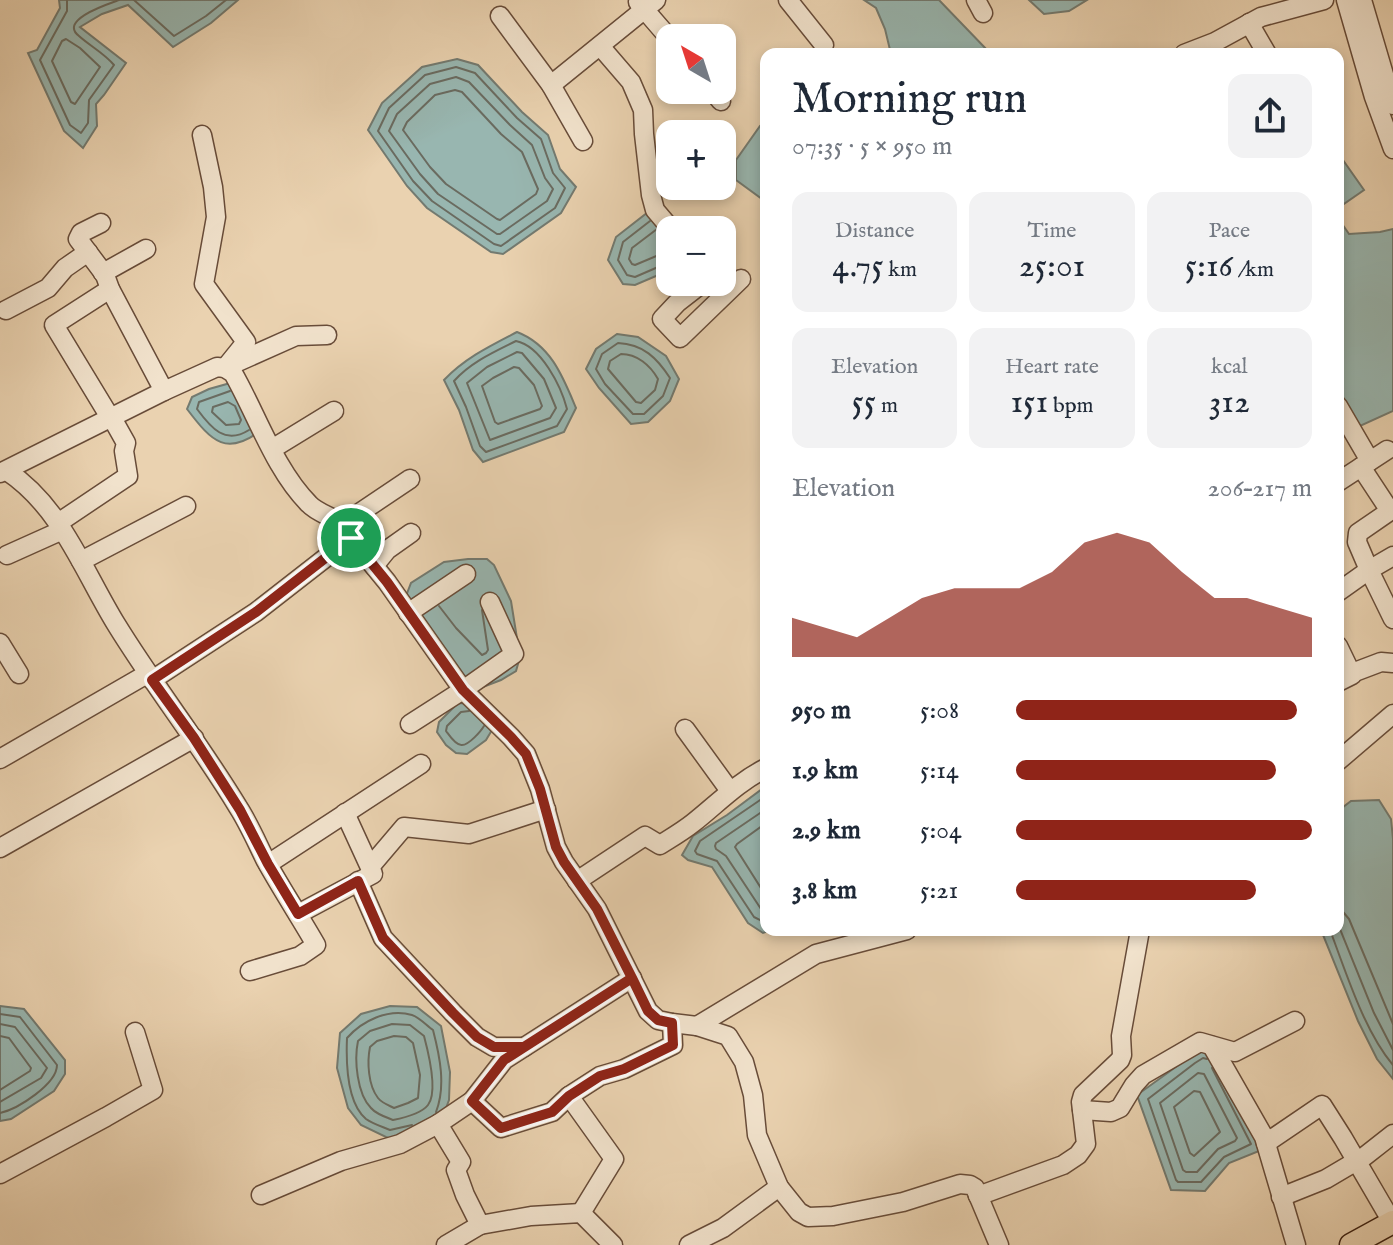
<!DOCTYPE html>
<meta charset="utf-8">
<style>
body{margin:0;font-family:"IM FELL English",serif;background:#f2f2f3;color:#1f2937;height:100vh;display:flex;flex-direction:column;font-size:30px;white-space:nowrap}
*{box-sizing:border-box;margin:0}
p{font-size:26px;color:#747a83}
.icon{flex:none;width:44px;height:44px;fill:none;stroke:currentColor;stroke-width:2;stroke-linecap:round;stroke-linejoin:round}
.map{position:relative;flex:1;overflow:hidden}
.panel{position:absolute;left:760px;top:48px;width:584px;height:888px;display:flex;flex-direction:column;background:#fff;border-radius:16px;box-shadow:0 4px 12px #0003}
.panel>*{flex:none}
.needle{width:52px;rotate:321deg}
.buttons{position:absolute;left:656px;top:24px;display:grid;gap:16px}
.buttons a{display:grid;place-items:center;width:80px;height:80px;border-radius:16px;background:#fff;box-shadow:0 4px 12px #0003;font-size:40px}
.pin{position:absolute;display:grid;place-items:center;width:68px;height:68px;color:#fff;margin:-34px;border:4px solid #fff;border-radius:50%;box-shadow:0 2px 8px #0007}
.round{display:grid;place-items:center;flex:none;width:84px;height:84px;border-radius:16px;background:#f2f2f3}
.headline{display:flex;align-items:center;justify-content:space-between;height:136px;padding:0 32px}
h1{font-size:44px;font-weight:600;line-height:60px}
.metrics{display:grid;grid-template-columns:repeat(3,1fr);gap:12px;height:136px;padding:8px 32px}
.metrics div{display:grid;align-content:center;border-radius:16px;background:#f2f2f3;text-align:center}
.metrics b{font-size:34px;font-weight:600}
.metrics small{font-size:22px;font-weight:400}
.metrics p{font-size:22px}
.chart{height:224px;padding:16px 32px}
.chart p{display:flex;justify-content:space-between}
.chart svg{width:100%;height:144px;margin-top:8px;fill:#8f2418;opacity:.7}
ul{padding:0 32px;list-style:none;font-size:26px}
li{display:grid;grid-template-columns:128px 96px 1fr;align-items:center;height:60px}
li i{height:20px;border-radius:10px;background:#8f2418}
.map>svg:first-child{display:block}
</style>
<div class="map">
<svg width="1393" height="1245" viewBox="0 0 1393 1245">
<rect width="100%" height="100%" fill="#ead2b0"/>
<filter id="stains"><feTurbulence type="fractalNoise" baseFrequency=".0025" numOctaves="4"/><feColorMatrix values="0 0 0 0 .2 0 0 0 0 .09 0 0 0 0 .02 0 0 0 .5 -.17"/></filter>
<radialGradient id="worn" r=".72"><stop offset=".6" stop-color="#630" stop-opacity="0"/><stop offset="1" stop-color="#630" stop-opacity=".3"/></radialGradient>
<g fill="#98b6b0" stroke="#737a70" stroke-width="2">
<path d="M59 0H238L211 23 173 47 128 5 102 14 80 27 126 63 104 95 96 104 97 126 83 148 64 131 28 53 37 50 60 8Z"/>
<path d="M864 0H939L989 52 988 54H891L885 29 876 8Z"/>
<path d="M1029 0H1087L1069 11 1044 14Z"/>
<path d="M457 59 478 65 522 112 548 135 560 169 576 187 561 213 503 254 491 252 427 208 407 186 368 130 382 103 422 67Z"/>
<path d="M766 121V202L736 180V160L760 126Z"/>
<path d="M1338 153 1364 190 1338 208Z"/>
<path d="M663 206 683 230H670V270L635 285 623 284 608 260 616 237 652 209Z"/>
<path d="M1338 218 1349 234 1380 232 1393 229V411L1349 431 1338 410Z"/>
<path d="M517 332C551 345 563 377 576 408L564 432 483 462 473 450 459 410 444 380C465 358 490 346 517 332Z"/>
<path d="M617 334 638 337 666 356 679 379 670 401 648 422 631 424 599 388 586 369 596 349Z"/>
<path d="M234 382 264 428C227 458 212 442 187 409L192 397 209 389Z"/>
<path d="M468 559H487L494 565 511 601 520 657 516 671 501 680 478 689 464 681 406 596 411 583 444 562Z"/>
<path d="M458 703 475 704 492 730 486 740 467 754 456 753 446 745 437 732 439 722Z"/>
<path d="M766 786V930H771L763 933 748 923 712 867 688 860 682 855 693 836 727 815Z"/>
<path d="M1379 800 1391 819 1393 839V1079L1377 1059 1358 1021 1321 930H1338V811L1351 801Z"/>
<path d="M0 1006 24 1009 65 1060V1074L54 1091 11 1119 0 1121Z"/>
<path d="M390 1006 417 1007 441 1026 450 1072 449 1100 442 1119 390 1139 361 1125 348 1108 337 1068 340 1033 361 1014Z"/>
<path d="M1209 1046 1264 1149 1229 1163 1205 1191 1171 1190 1137 1095 1191 1056Z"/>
</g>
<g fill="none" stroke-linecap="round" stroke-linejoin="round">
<g stroke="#6a6b60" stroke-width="2">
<path d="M67 0V11L40 60 70 125 81 133 88 123 89 100 114 65C104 53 90 46 79 36 58 20 108 4 119 0"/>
<path d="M134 0 174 36 206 16 226 0"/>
<path d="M66 39 80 48 100 67 75 104 71 102 52 61 62 41Z"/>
<path d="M456 67 475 73 517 118 541 139 553 173 565 188 555 208 501 246 494 244 432 201 413 181 378 131 389 108 425 75Z"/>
<path d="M456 77 469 82 510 125 532 145 545 178 553 189 547 201 500 234H497L438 194 420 174 389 131 397 114 430 84Z"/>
<path d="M455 90 462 92 501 134 522 152 538 189 536 194 500 220 497 219 446 184 430 167 403 130 407 122 435 95Z"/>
<path d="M650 221 623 242 618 260 627 275 635 277 665 264 670 263"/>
<path d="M657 229 632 248 629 259 632 264 635 265 661 254 670 253"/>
<path d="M516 341C541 346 561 386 567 409L557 426 486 452 480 446 466 407 454 381C471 362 494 352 516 341Z"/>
<path d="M618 343C643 344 657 358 670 378L663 396 644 414H633L605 384 596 369 602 354Z"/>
<path d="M517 352 522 353 544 379 556 408 550 418 490 440 467 383 487 367Z"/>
<path d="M621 354C637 354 650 365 658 379L655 390 641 403 636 402 608 369 610 361Z"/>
<path d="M514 367 519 368 534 385 542 406 540 409 498 424 495 422 482 386 493 378Z"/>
<path d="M230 391 199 402 197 409C211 428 225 445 249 430"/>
<path d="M228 402 235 406 241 420 239 424 226 425 212 412 213 407Z"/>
<path d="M439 606 456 628 482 655 486 653 488 650 482 610"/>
<path d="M469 711 461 712 447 726 446 731C449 735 456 746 462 745 469 745 481 731 484 726"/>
<path d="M766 796 700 841 695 851 697 854 717 861 754 917 766 923"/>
<path d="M766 809 716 843 715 846 716 849 726 856 761 909 766 912"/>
<path d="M766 823 737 844 735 847 766 896"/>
<path d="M1338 906 1349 919 1393 1024"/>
<path d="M1338 924 1374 1013 1393 1050"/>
<path d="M1330 930C1346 972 1364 1031 1393 1065"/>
<path d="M0 1014 20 1017 57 1065C57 1084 18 1109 0 1113"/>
<path d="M0 1024 15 1027 47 1068 41 1078 0 1102"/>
<path d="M392 1024 410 1025 424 1036C428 1051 438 1092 428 1105 421 1114 403 1118 393 1120 385 1117 376 1114 371 1108 357 1094 354 1060 358 1041L370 1031Z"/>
<path d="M0 1036 9 1038 31 1068 30 1071 0 1090"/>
<path d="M394 1036 406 1037 413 1043 420 1075 418 1098 408 1103 394 1108C388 1105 382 1103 378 1098 368 1085 367 1062 370 1047L377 1041Z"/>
<path d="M1207 1059 1203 1058 1195 1063 1148 1099 1176 1180 1178 1182H1201L1224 1157 1251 1144 1212 1068"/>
<path d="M1198 1073 1204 1074 1237 1138 1235 1141 1218 1149 1197 1172H1186L1183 1170 1160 1103Z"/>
<path d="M1194 1091 1200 1092 1220 1132 1194 1156 1190 1153 1174 1107Z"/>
<path d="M412 1125 390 1130C383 1127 373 1124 366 1119 346 1102 346 1062 347 1038 362 1021 388 1008 412 1015 419 1017 427 1026 433 1030 440 1057 446 1086 436 1112"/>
</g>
<g stroke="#684c39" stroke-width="21">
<g id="minor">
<path d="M788 0 824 45"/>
<path d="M976 0 983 13"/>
<path d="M1346 0 1374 97 1393 149"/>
<path d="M1362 0 1393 105"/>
<path d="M638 2 670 39"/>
<path d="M500 16 551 85 583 141"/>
<path d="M1249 23 1267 54"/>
<path d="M600 46 631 82 643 110 644 134 651 195 655 210 672 230"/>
<path d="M1184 54 1215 42 1261 17 1324 0"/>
<path d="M551 85 656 0"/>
<path d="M712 90 721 101"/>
<path d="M202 135 213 187 216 217 204 284 246 342 225 368"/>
<path d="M101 223 81 233 78 239 105 275 110 289 164 391"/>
<path d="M103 273 146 249"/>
<path d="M704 282 677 303 662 319 680 338 741 279"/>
<path d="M110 289 54 325 111 419"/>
<path d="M6 310 48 288 65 268 88 252"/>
<path d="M231 365 296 336 327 335"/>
<path d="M1338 406 1370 461"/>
<path d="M272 449 334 411"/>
<path d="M7 471C61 507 83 570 116 624 154 686 200 744 238 807 249 824 257 843 266 861 282 890 300 917 316 945L300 956 250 971"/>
<path d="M0 473 164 391 217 367 225 368 233 373C257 415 275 470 309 504 321 517 348 519 351 538L387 582 463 690 511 737 526 754 540 789 556 847 564 862 597 909 648 1011 658 1020 672 1023 697 1026 728 1036 744 1062 753 1095 757 1135 779 1187 799 1212 808 1217 833 1216 903 1202 960 1184 970 1185 975 1188 999 1245"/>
<path d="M1338 482 1387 450"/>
<path d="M58 523 128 476 124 451 126 443 112 418"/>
<path d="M343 524 410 479"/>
<path d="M7 555 56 533 60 527"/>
<path d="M1393 556 1369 570 1393 619"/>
<path d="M81 561 186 506"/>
<path d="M374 566 387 550 411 533"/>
<path d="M1338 592 1369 570 1357 542 1358 533 1390 511 1361 467"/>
<path d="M408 613 466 574"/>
<path d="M0 643 19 674"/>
<path d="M1338 646 1352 675 1338 682"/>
<path d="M1352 673 1381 662 1393 663"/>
<path d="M152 680 256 612 351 538"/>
<path d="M410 724 463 690 514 654 490 602"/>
<path d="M685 729 730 791"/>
<path d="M0 759 147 674"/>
<path d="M1338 761 1393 714"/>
<path d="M0 848 194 738"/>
<path d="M268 864 421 764"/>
<path d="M370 867 404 827 469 834 546 809"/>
<path d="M358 881 383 938 453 1013 477 1037 494 1047H524"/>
<path d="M577 881 645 836 660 845C671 838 683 831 693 823 717 804 738 782 766 768"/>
<path d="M298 914 373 874 345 813"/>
<path d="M697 1026 816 954 907 930"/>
<path d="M1212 1046 1264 1137 1296 1245"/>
<path d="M569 1096 600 1076 624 1069 673 1045 672 1023"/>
<path d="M472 1101 501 1128 552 1112 569 1096 614 1159 581 1213"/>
<path d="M1082 1110 1111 1112 1120 1108 1134 1085 1143 1075 1200 1042 1235 1052 1295 1021"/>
<path d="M438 1124 461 1162 456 1170 465 1195 480 1225 531 1216 581 1213 613 1245"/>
<path d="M1266 1143 1322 1105 1343 1138 1392 1222"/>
<path d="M0 1174 106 1117 153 1090 135 1032"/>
<path d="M261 1195 341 1161 400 1144 438 1124 472 1101 504 1060 632 978"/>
<path d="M978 1196 1063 1165 1078 1155 1086 1144 1081 1102 1083 1095 1120 1060 1122 1055 1121 1036 1140 930"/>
<path d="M1281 1197 1326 1179 1365 1156 1393 1134"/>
<path d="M446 1245 480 1225"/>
<path d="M689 1245 723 1228 779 1187"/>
</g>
</g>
<g stroke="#3c2011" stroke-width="25">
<path id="major" d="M1351 1245 1393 1222"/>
</g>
<use href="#minor" stroke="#f1e2cc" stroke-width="18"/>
<use href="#major" stroke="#ead2b0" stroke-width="22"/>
</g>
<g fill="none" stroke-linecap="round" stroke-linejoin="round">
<g stroke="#fff" stroke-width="16">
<path id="route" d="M351 538 387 582 463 690 511 737 526 754 540 789 556 847 564 862 597 909 632 978 504 1060 472 1101 501 1128 552 1112 569 1096 600 1076 624 1069 673 1045 672 1023 658 1020 648 1011 632 978 524 1047H494L477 1037 453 1013 383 938 358 881 298 914 268 864 240 810 194 738 152 680 256 612 351 538"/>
</g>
<use href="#route" stroke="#8f2418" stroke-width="10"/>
</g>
<rect width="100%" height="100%" filter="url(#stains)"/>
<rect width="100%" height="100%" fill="url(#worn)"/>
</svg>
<div class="buttons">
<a><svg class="needle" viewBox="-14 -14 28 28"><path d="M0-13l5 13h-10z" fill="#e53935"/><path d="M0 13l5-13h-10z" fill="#747a83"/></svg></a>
<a>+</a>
<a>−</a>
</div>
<div class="pin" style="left:351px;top:538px;background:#1e9e55"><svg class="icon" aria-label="arrive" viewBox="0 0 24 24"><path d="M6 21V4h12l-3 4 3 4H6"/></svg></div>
<section class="panel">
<div class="headline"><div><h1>Morning run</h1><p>07:35 · 5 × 950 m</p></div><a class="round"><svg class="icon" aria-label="share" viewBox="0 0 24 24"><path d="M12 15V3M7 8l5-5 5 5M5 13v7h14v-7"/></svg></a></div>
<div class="metrics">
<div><p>Distance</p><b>4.75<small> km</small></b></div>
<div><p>Time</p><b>25:01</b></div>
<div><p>Pace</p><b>5:16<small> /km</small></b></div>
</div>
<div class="metrics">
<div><p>Elevation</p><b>55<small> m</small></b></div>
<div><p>Heart rate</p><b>151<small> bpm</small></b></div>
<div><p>kcal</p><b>312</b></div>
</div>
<div class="chart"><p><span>Elevation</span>206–217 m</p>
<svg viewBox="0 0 160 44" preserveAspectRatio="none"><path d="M0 44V32L10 35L20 38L30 32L40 26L50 23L60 23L70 23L80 18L90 9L100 6L110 9L120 18L130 26L140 26L150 29L160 32V44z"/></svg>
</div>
<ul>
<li><b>950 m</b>5:08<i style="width:95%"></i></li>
<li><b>1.9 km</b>5:14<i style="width:88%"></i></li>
<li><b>2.9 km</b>5:04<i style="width:100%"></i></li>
<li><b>3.8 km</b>5:21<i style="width:81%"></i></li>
</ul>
</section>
</div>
